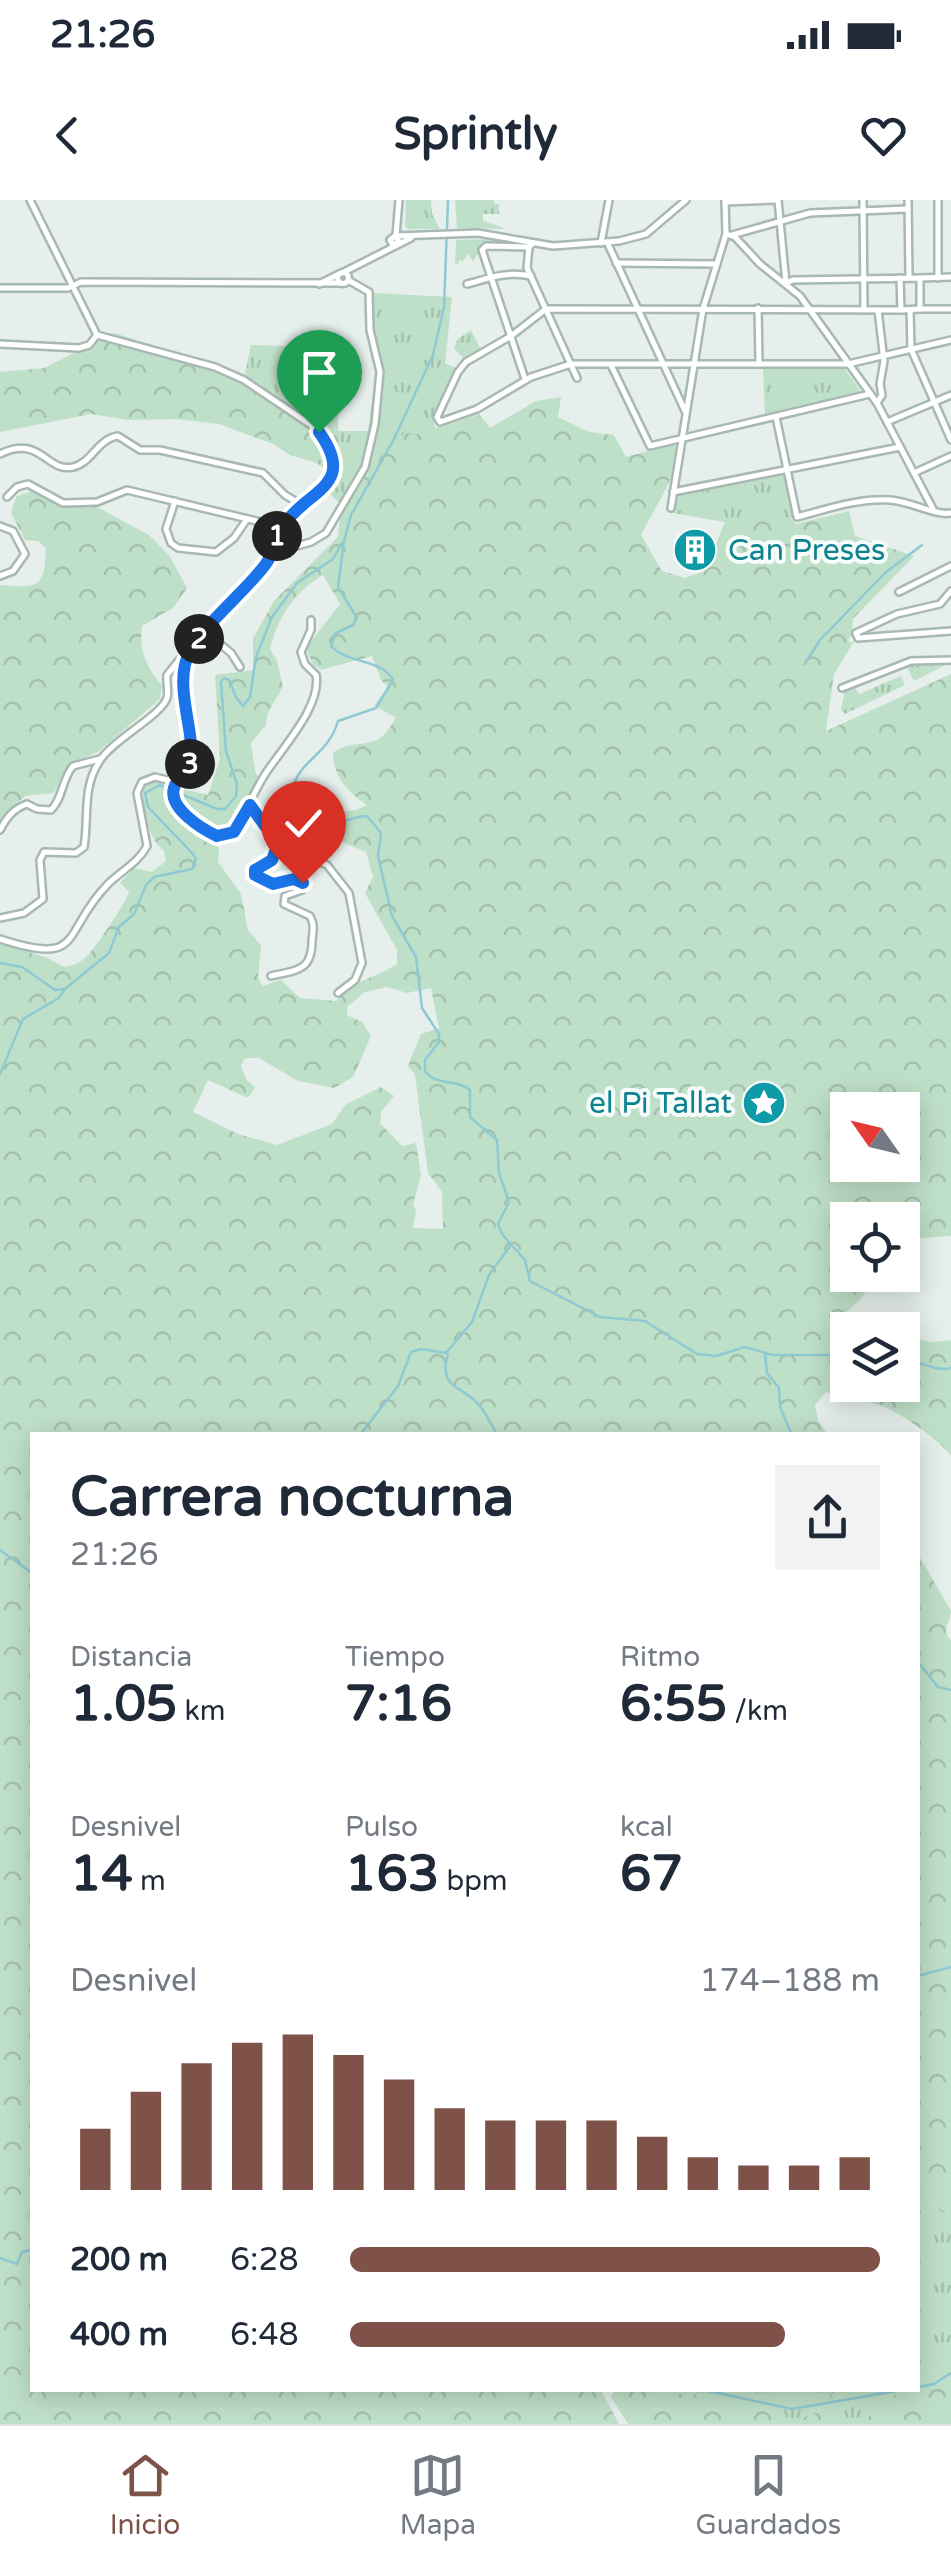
<!DOCTYPE html>
<html lang="es">
<meta charset="utf-8">
<style>
body{margin:0;font-family:"Varela Round",sans-serif;background:#f2f2f3;color:#1f2937;height:100vh;display:flex;flex-direction:column;font-size:38px;white-space:nowrap}
*{box-sizing:border-box;margin:0}
p{font-size:32px;color:#747a83}
.icon{flex:none;width:55px;height:55px;fill:none;stroke:currentColor;stroke-width:2;stroke-linecap:round;stroke-linejoin:round}
.map{position:relative;flex:1;overflow:hidden}
.sheet{position:absolute;left:30px;top:1232px;width:890px;height:960px;display:flex;flex-direction:column;background:#fff;border-radius:0px;box-shadow:0 5px 25px #0003}
.sheet>*{flex:none}
.needle{width:65px;rotate:304deg}
.tools{position:absolute;left:830px;top:892px;display:grid;gap:20px}
.tools a{display:grid;place-items:center;width:90px;height:90px;border-radius:0px;background:#fff;box-shadow:0 5px 25px #0003;font-size:50px}
.pin{position:absolute;display:grid;place-items:center;width:85px;height:85px;color:#fff;margin:-102px -42px;border-radius:50% 50% 50% 0;rotate:-45deg;box-shadow:0 0 10px #0007}
.pin .icon{rotate:45deg}
.km{position:absolute;width:50px;height:50px;margin:-25px;border-radius:50%;background:#222;color:#fff;font-size:28px;line-height:50px;text-align:center}
.round{display:grid;place-items:center;flex:none;width:105px;height:105px;border-radius:0px;background:#f2f2f3}
.headline{display:flex;align-items:center;justify-content:space-between;height:170px;padding:0 40px}
h1{font-size:55px;font-weight:700;line-height:75px}
.metrics{display:grid;grid-template-columns:repeat(3,1fr);gap:15px;height:170px;padding:10px 40px}
.metrics div{display:grid;align-content:center}
.metrics b{font-size:50px;font-weight:700}
.metrics small{font-size:28px;font-weight:400}
.metrics p{font-size:28px}
.chart{height:280px;padding:20px 40px}
.chart p{display:flex;justify-content:space-between}
.chart svg{width:100%;height:180px;margin-top:10px;stroke:#7f5249;stroke-width:6}
ul{padding:0 40px;list-style:none;font-size:32px}
li{display:grid;grid-template-columns:160px 120px 1fr;align-items:center;height:75px}
li i{height:25px;border-radius:12px;background:#7f5249}
.status{display:flex;justify-content:space-between;align-items:center;height:70px;padding:0 50px;background:#fff;direction:ltr}
.status svg{height:28px;fill:currentColor}
header{display:flex;justify-content:space-between;align-items:center;height:130px;padding:0 40px;background:#fff;font-size:45px;font-weight:700}
.tabs{display:flex;justify-content:space-around;align-items:center;height:140px;border-top:2px solid #e0e1e3;background:#fff;font-size:28px;color:#747a83}
.tabs a{display:grid;justify-items:center;gap:5px}
.tabs .active{color:#7f5249}
.map>svg:first-child{display:block}
</style>
<div class="status"><b>21:26</b><svg viewBox="0 0 49 12"><path d="M0 12V9h3v3zM5 12V6h3v6zM10 12V3h3v9zM15 12V0h3v12zM26 1h20v11H26zM47 4h2v5h-2z"/></svg></div>
<header><svg class="icon" aria-label="back" viewBox="0 0 24 24"><path d="M15 5l-7 7 7 7"/></svg>Sprintly<svg class="icon" aria-label="heart" viewBox="0 0 24 24"><path d="M12 20l-8-8c-3-5 5-10 8-4 3-6 11-1 8 4z"/></svg></header>
<div class="map">
<svg width="951" height="2224" viewBox="0 0 951 2224">
<defs>
<pattern id="grass-tufts" width="24" height="20" patternUnits="userSpaceOnUse" patternTransform="scale(2.5)"><rect width="24" height="20" fill="#bfe0c8"/><path d="M3 7l-1-3M5 7V3M7 7l1-3M15 17l-1-3M17 17v-4M19 17l1-3" fill="none" stroke="#a4c1ad"/></pattern>
<pattern id="forest-crowns" width="20" height="18" patternUnits="userSpaceOnUse" patternTransform="scale(2.5)"><rect width="20" height="18" fill="#bfe0c8"/><path d="M2 6a3 3 0 1 1 6 0M12 15a3 3 0 1 1 6 0" fill="none" stroke="#a4c1ad"/></pattern>
</defs>
<rect width="100%" height="100%" fill="#e6efeb"/>
<g fill="url(#grass-tufts)">
<path d="M406 0H431L432 14 440 29H408L405 26Z"/>
<path d="M455 0H494V4H499V14H483V21L507 29 457 28Z"/>
<path d="M373 93 452 97 445 163 457 169 434 218 435 228 451 224 446 237 341 304 326 291 334 276 317 263 334 235 316 216 298 210 245 174 251 145 307 147 305 182 338 183V231H368L376 169 382 160 374 129Z"/>
<path d="M471 130 481 150 465 160 454 148 458 139Z"/>
<path d="M844 168 860 190 858 193 765 214 763 169Z"/>
<path d="M782 275 786 277 794 312 791 318 730 323 673 313 679 295Z"/>
<path d="M951 462 914 481 906 465Z"/>
<path d="M901 476 905 485 845 514 841 510 845 489 853 484 859 494Z"/>
<path d="M923 1992 937 2009 951 2017V2163L918 2183V1994Z"/>
<path d="M657 2190H904L884 2202 866 2219 867 2224H847L840 2193 833 2191 823 2210 792 2223 772 2204 676 2195Z"/>
</g>
<g fill="url(#forest-crowns)" fill-rule="evenodd">
<path d="M114 133 245 174 298 210 316 216 335 235 317 263 290 255 273 244 219 224 176 219 127 220 91 214 0 232V172L44 168Z"/>
<path d="M561 197 558 217 589 232 614 235 626 257 673 244 677 249 669 283 641 335 662 371 685 378 705 371 725 322 791 318 796 324 849 311 855 336 914 356 853 419 852 436 848 439 850 443 855 440 834 474 826 531 951 474V1036L912 1039 903 1043 902 1020H848V1075H877L861 1099 842 1116 843 1133 847 1139 848 1185H902L903 1136 931 1142 951 1140V1256C941 1241 898 1211 880 1205 862 1199 845 1199 826 1192L815 1205 818 1220 828 1235H32V2190H601L619 2224H0V742L47 758 65 767C74 765 80 763 87 756 95 749 127 700 129 692L120 683 134 668 152 672 166 661 164 651C149 640 139 604 144 586L156 579 167 583 169 593 161 589 148 595 151 603 185 638 198 630 219 648 218 662 241 694 248 730 261 745 258 777 262 786 281 780 300 798 336 801C355 778 373 780 397 764V750L365 693 373 677 366 652 307 627 281 596 294 580 305 602C326 610 346 617 367 605 348 592 334 578 333 553 348 540 364 548 380 538 386 534 392 524 396 518L374 505 388 487 381 480 372 456 321 470 312 463 306 448 340 404 323 375C294 392 278 417 270 449L277 460 283 487 268 512 266 525 251 543 255 571 259 579 236 620 224 628 203 619 177 596 178 588 208 595 220 559 215 475 253 470V438L274 401 338 337 341 304 360 255 406 233 446 237 451 224 479 214 490 228 536 201ZM387 787 407 793 431 788 439 828 421 834 408 866 415 875 428 973 442 992 443 1029 413 1028 416 1010 413 1005 421 975 416 943 402 946 380 923 381 912 394 896 381 887 345 905 332 924 277 945 238 934 193 912 208 880 248 898 255 887 246 879 241 866 245 858H259L298 881 334 888 353 877 371 836 362 822 347 815V807L365 792ZM848 910H902V965H848Z"/>
<path d="M31 291 69 307H97L149 335 169 355 187 388 173 408 142 426C138 451 147 467 162 486L160 499 98 552 69 565 54 593 25 596 0 620V385C37 388 45 389 46 348L38 341 25 340 11 313 16 297Z"/>
<path d="M918 1354 951 1411C950 1424 941 1428 951 1441V2017L937 2009 923 1992 918 1994Z"/>
<path d="M951 2163V2224H867L866 2220C880 2203 896 2190 918 2190V2183Z"/>
<path d="M615 2190C636 2190 763 2199 774 2206 781 2210 787 2218 792 2222L823 2210 833 2190 840 2193 847 2224H628L611 2197Z"/>
</g>
<g fill="#bfe0c8">
<path d="M494 39 517 45 483 44 473 62 468 54 463 61 459 60V65L455 63 456 40Z"/>
<path d="M161 588 169 593 175 610 198 630 185 639 151 603 148 594Z"/>
</g>
<g fill="none" stroke-linecap="round" stroke-linejoin="round">
<g stroke="#8ec9d4" stroke-width="2.5">
<path d="M448 0 444 107 433 155 393 241 351 315 344 341 338 387 357 418 353 425 336 433 331 446C347 464 383 459 393 480L376 508 338 521C328 556 299 560 293 588 300 602 324 621 342 621 350 620 358 616 367 616L381 633 378 656 392 716 416 757 422 808 439 834V842L425 860V871C437 887 455 878 470 890V917L497 940 499 973 509 1002 498 1024 502 1034 525 1060 530 1081 600 1117 645 1121 697 1154 716 1156 745 1147 773 1155H833L848 1165"/>
<path d="M808 459 820 440 886 372 922 345"/>
<path d="M0 763 22 767 55 790 65 789 109 753 119 727 134 714 146 685 154 677 192 669 196 659 193 654 148 607 145 593 160 585 217 609H225L236 596 237 584 226 551 221 482 224 478 229 480 236 497 243 506 250 497 256 457 272 417 297 383 333 359 342 343"/>
<path d="M0 874 23 819 59 798 65 789"/>
<path d="M448 1154C437 1190 465 1186 480 1206 487 1214 491 1226 498 1235"/>
<path d="M765 1154 767 1173 779 1188 780 1207 792 1235"/>
<path d="M902 1164C919 1157 934 1173 951 1168"/>
<path d="M360 1235 398 1186 411 1152 421 1149 446 1153 472 1122 489 1075 510 1046"/>
<path d="M0 1350 32 1373"/>
<path d="M918 1462 938 1487 951 1490"/>
<path d="M918 1776 951 1767"/>
<path d="M0 2058 17 2064 22 2052 32 2050"/>
<path d="M918 2187 934 2184 951 2173"/>
<path d="M704 2190 792 2209 902 2190"/>
</g>
<g stroke="#a8b8b2" stroke-width="10">
<g id="minor">
<path d="M30 0 97 135"/>
<path d="M399 0 396 36 478 33 553 46 619 41 646 34 686 0"/>
<path d="M778 0 786 83 793 80 920 78V109L901 110 900 78"/>
<path d="M863 0 864 110"/>
<path d="M908 0 909 77"/>
<path d="M725 2 777 0"/>
<path d="M726 34 735 37 760 64 800 96 877 203 933 309"/>
<path d="M732 35 810 13 908 9"/>
<path d="M395 36 399 41 393 45 390 40Z"/>
<path d="M607 42 685 211"/>
<path d="M601 43 609 0"/>
<path d="M529 47 527 68 577 178"/>
<path d="M616 63 717 64"/>
<circle cx="343" cy="78" r="5.5"/>
<path d="M342 73 411 38"/>
<path d="M920 78 951 77"/>
<path d="M938 78V0"/>
<path d="M319 84 339 74"/>
<path d="M467 84C490 78 507 71 531 76"/>
<path d="M0 88H68L81 82 341 83"/>
<path d="M758 108 759 163"/>
<path d="M920 109H951"/>
<path d="M901 110 546 109 511 136 466 162 458 172 437 217 440 222 477 209 531 177 571 164H848L951 140"/>
<path d="M910 110 911 149 951 240"/>
<path d="M97 135 215 167 244 180 314 227 331 252 334 267 328 284 291 316 279 332 266 365 181 458"/>
<path d="M0 144 79 148 89 145 97 135"/>
<path d="M611 165 650 246 870 194"/>
<path d="M525 179 482 50 486 46 529 47 532 44"/>
<path d="M877 203 882 195 880 184 884 161 878 110"/>
<path d="M776 217 797 317C827 309 859 298 890 300 910 301 935 316 951 313"/>
<path d="M887 222 951 195"/>
<path d="M0 254C41 234 46 273 73 267 92 263 97 239 118 236L140 250H160L263 273 285 295 302 305"/>
<path d="M914 273 951 256"/>
<path d="M673 292 900 247"/>
<path d="M7 297 17 287 28 284 63 303 97 302 127 290 269 324 279 332"/>
<path d="M175 301 166 329 171 343 178 348 216 352 234 338 247 319"/>
<path d="M671 308 703 109 726 34 725 0"/>
<path d="M0 326 13 331 25 354 13 371 0 376"/>
<path d="M272 353 311 342 326 333 365 267 375 224 380 172 370 130 369 92 348 80"/>
<path d="M899 392 951 366"/>
<path d="M206 432 231 453 240 467"/>
<path d="M856 433 897 414 940 404 951 391"/>
<path d="M856 433 858 438 951 431"/>
<path d="M181 458 186 460 185 464H179Z"/>
<path d="M173 468 181 465 184 474C186 507 206 558 175 582"/>
<path d="M842 488 911 461 951 460"/>
<path d="M175 582 172 599 212 635 234 632C245 614 253 594 264 576 280 550 322 507 316 475L305 464 301 452 311 430V420"/>
<path d="M250 605 273 641 327 665 349 693 362 763 355 780 338 793"/>
<path d="M0 630C7 617 13 609 27 604L37 609 51 610C63 598 62 579 73 566L100 559"/>
<path d="M0 718 24 713 43 699 40 660 44 652 76 653 84 647C89 617 82 589 99 562 112 540 161 516 167 498 169 491 166 482 167 475L179 460"/>
<path d="M0 739C86 767 60 733 108 684 121 671 138 663 147 646L137 593 142 582 155 577 175 582"/>
<path d="M271 776C297 770 312 771 312 741 313 730 315 726 310 716L284 704 285 696 302 690V681L273 684 254 673 272 660 278 646"/>
</g>
</g>
<use href="#minor" stroke="#fff" stroke-width="5"/>
</g>
<g fill="none" stroke-linecap="round" stroke-linejoin="round">
<g stroke="#fff" stroke-width="20">
<path id="route" d="M303 683 294 679 273 684 255 675V670L272 660 278 644 250 605 234 632 217 636C202 629 168 608 174 588 177 577 188 571 192 560 193 526 174 484 189 453 201 427 246 391 265 365 275 353 275 336 284 324 310 289 357 285 319 232"/>
</g>
<use href="#route" stroke="#1a73e8" stroke-width="12"/>
</g>
<defs>
<g id="building-disc" transform="scale(2.25)"><circle r="9.5" fill="#0f9aa8" stroke="#f7fbf9"/><path d="M-4-6H4V6H1V3H-1V6H-4ZM-2.5-4.3h1.7v1.8h-1.7ZM.8-4.3h1.7v1.8H.8ZM-2.5-1h1.7V.8h-1.7ZM.8-1h1.7V.8H.8Z" fill="#fff"/></g>
<g id="sight-disc" transform="scale(2.25)"><circle r="9.5" fill="#0f9aa8" stroke="#f7fbf9"/><path d="M0-6L1.8-2.2L6-1.7L2.9 1.2L3.7 5.4L0 3.3L-3.7 5.4L-2.9 1.2L-6-1.7L-1.8-2.2Z" fill="#fff"/></g>
</defs>
<g fill-rule="evenodd">
<use href="#building-disc" x="695" y="350"/>
<use href="#sight-disc" x="764" y="903"/>
</g>
<g text-anchor="middle" dominant-baseline="central" stroke-width="8" stroke-linejoin="round" paint-order="stroke">
<g font-size="30" fill="#0d838f" stroke="#f7fbf9" text-anchor="start">
<text x="728" y="350">Can Preses</text>
<text x="732" y="903" text-anchor="end">el Pi Tallat</text>
</g>
</g>
</svg>
<div class="tools">
<a><svg class="needle" viewBox="-14 -14 28 28"><path d="M0-13l5 13h-10z" fill="#e53935"/><path d="M0 13l5-13h-10z" fill="#747a83"/></svg></a>
<a><svg class="icon" aria-label="locate" viewBox="0 0 24 24"><circle cx="12" cy="12" r="6"/><path d="M12 2v4M12 18v4M2 12h4M18 12h4"/></svg></a>
<a><svg class="icon" aria-label="layers" viewBox="0 0 24 24"><path d="M12 4l9 5-9 5-9-5zM3 14l9 5 9-5"/></svg></a>
</div>
<div class="pin" style="left:319px;top:232px;background:#1e9e55"><svg class="icon" aria-label="arrive" viewBox="0 0 24 24"><path d="M6 21V4h12l-3 4 3 4H6"/></svg></div>
<div class="pin" style="left:303px;top:683px;background:#d93025"><svg class="icon" aria-label="check" viewBox="0 0 24 24"><path d="M5 12l5 5 9-10"/></svg></div>
<b class="km" style="left:277px;top:336px">1</b>
<b class="km" style="left:199px;top:439px">2</b>
<b class="km" style="left:190px;top:564px">3</b>
<section class="sheet">
<div class="headline"><div><h1>Carrera nocturna</h1><p>21:26</p></div><a class="round"><svg class="icon" aria-label="share" viewBox="0 0 24 24"><path d="M12 15V3M7 8l5-5 5 5M5 13v7h14v-7"/></svg></a></div>
<div class="metrics">
<div><p>Distancia</p><b>1.05<small> km</small></b></div>
<div><p>Tiempo</p><b>7:16</b></div>
<div><p>Ritmo</p><b>6:55<small> /km</small></b></div>
</div>
<div class="metrics">
<div><p>Desnivel</p><b>14<small> m</small></b></div>
<div><p>Pulso</p><b>163<small> bpm</small></b></div>
<div><p>kcal</p><b>67</b></div>
</div>
<div class="chart"><p><span>Desnivel</span>174–188 m</p>
<svg viewBox="0 0 160 44" preserveAspectRatio="none"><path d="M5 44V29M15 44V20M25 44V13M35 44V8M45 44V6M55 44V11M65 44V17M75 44V24M85 44V27M95 44V27M105 44V27M115 44V31M125 44V36M135 44V38M145 44V38M155 44V36"/></svg>
</div>
<ul>
<li><b>200 m</b>6:28<i style="width:100%"></i></li>
<li><b>400 m</b>6:48<i style="width:82%"></i></li>
</ul>
</section>
</div>
<nav class="tabs">
<a class="active"><svg class="icon" aria-label="home" viewBox="0 0 24 24"><path d="M3 11l9-7 9 7M6 9v11h12V9"/></svg>Inicio</a>
<a><svg class="icon" aria-label="map" viewBox="0 0 24 24"><path d="M3 6l6-2 6 2 6-2v14l-6 2-6-2-6 2zM9 4v14M15 6v14"/></svg>Mapa</a>
<a><svg class="icon" aria-label="saved" viewBox="0 0 24 24"><path d="M7 4h10v16l-5-4-5 4z"/></svg>Guardados</a>
</nav>
